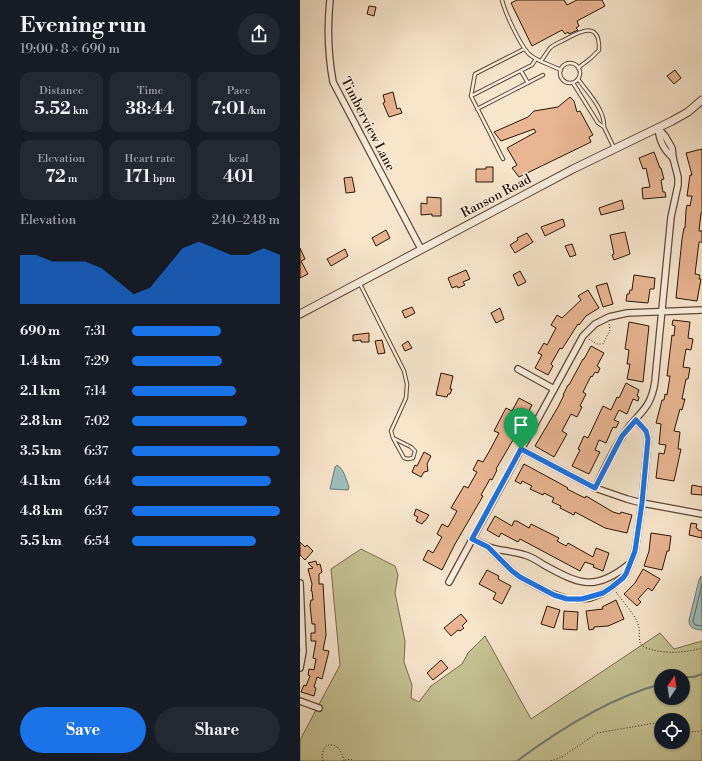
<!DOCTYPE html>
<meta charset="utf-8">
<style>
body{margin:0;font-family:"Libre Bodoni",serif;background:#242831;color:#f1f3f6;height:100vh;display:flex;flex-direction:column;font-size:15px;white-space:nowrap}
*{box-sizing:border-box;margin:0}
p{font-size:13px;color:#9ea1a6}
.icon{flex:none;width:22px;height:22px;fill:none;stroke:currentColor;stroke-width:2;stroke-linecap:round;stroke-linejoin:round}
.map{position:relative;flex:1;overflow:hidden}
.drawer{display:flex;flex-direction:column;background:#171b24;width:300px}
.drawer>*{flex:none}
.needle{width:26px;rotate:13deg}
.fabs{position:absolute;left:354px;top:669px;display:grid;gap:8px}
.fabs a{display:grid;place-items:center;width:36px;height:36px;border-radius:50%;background:#171b24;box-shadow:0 1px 3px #0004;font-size:20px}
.pin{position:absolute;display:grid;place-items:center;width:34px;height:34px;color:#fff;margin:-41px -17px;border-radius:50% 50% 50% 0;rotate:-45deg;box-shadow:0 0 4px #0007}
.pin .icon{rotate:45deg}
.round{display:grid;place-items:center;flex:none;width:42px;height:42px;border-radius:21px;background:#242831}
.overview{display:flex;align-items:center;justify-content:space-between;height:68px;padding:0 20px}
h1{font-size:22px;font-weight:800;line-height:30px}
.figures{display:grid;grid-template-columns:repeat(3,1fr);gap:6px;height:68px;padding:4px 20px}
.figures div{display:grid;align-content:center;border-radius:10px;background:#242831;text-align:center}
.figures b{font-size:17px;font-weight:800}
.figures small{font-size:11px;font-weight:400}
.figures p{font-size:11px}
.chart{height:112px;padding:8px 20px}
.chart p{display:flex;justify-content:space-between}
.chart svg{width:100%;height:72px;margin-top:4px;fill:#1a73e8;opacity:.7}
.action{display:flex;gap:8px;margin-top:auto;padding:8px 20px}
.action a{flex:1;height:46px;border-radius:24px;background:#1a73e8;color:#fff;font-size:16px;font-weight:800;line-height:46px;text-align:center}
.action a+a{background:#242831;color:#f1f3f6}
ul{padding:0 20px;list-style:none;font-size:13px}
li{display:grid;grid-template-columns:64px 48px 1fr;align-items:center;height:30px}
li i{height:10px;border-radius:5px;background:#1a73e8}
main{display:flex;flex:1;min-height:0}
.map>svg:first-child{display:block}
</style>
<main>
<section class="drawer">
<div class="overview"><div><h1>Evening run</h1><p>19:00 · 8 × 690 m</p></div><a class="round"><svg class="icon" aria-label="share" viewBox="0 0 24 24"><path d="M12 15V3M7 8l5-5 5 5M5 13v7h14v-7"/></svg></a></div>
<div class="figures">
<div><p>Distance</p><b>5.52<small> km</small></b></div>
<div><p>Time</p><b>38:44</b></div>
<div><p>Pace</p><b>7:01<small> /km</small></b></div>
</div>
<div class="figures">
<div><p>Elevation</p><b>72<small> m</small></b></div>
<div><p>Heart rate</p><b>171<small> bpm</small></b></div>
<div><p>kcal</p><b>401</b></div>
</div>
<div class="chart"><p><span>Elevation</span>240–248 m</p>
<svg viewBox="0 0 160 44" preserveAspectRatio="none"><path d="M0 44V14L10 14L20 18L30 18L40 18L50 22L60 30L70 38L80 34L90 22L100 10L110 6L120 10L130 14L140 14L150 10L160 14V44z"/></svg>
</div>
<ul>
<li><b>690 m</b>7:31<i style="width:60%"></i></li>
<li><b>1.4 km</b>7:29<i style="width:61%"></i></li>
<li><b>2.1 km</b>7:14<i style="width:70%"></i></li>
<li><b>2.8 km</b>7:02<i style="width:78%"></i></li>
<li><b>3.5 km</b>6:37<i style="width:100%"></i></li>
<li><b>4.1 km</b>6:44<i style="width:94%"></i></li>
<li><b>4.8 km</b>6:37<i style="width:100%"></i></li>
<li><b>5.5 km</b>6:54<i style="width:84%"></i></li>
</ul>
<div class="action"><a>Save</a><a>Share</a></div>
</section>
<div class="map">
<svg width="402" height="761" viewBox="0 0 402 761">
<rect width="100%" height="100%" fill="#f7e5cc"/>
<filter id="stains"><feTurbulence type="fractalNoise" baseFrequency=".005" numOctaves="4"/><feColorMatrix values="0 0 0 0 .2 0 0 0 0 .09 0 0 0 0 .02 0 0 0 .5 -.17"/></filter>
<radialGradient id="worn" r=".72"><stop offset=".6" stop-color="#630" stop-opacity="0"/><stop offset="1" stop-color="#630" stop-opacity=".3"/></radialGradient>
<path fill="#c4c292" stroke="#786c49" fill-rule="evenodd" d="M61 549 95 566 98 575 95 593 105 641 104 662 112 685 111 698 119 702 131 686 162 664 168 653 185 636 231 719 360 633 374 649 402 641V761H0V740L40 665 31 569ZM361 676H383V698H361ZM361 720H383V742H361Z"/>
<g fill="#9ebebc" stroke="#707a71">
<path d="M37 465C44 469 46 479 49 487L48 490 30 489 35 467Z"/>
<path d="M401 576 402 630H401C394 629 389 628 389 620L399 580Z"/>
</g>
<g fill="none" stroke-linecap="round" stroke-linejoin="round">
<path stroke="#656a5e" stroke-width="1" d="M402 584 393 621 395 625 402 626"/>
<g stroke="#707a71" stroke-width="2">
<path d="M383 677H394L402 674"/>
<path d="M217 761C260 729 309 698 361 684"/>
</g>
</g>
<g fill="#e8b491" stroke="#2c1500">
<path d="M217 0H264L267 5 277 0H302L305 6 277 21 279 26 276 28 278 30 269 34 268 32 265 34 262 30 232 46 211 3Z"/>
<path d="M69 6 76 7 74 16 67 14Z"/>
<path d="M375 70 381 78 374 84 367 76Z"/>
<path d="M93 92 97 109 100 108 102 113 89 117 83 103 85 102 83 95Z"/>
<path d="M270 97 274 101 277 112 280 111 293 135 289 137 291 142 219 177 212 168 217 165 207 148 236 132 234 129 201 141 194 132 228 117 234 111 258 107Z"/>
<path d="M402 149V213H401L399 231H402V242H399L395 274 400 275 399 279H401L397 301 376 298 382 239 384 228H385L386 210 387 205 390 206 392 196H387L390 175H392L386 153Z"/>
<path d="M354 152 360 168H361L364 179 361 180 363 192H365L366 197 343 199 342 188 350 187 346 168 343 169 339 158Z"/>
<path d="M186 167H193V182H176V169H186Z"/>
<path d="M52 177 55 192 46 193 44 178Z"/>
<path d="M127 197 141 198V216H132V214L121 215V203L127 204Z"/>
<path d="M322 200 324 209 301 215 299 208Z"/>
<path d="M263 219 265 226 245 236 241 227Z"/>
<path d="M86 230 90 238 76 246 72 238Z"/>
<path d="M325 232 330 254 314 260 312 255 314 254 310 235Z"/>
<path d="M227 233 233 242 215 253 210 245 218 240 217 238Z"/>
<path d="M272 244 276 255 270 257 265 246Z"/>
<path d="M0 248 5 259 1 261 8 274 0 278Z"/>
<path d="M45 249 48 256 31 266 27 259Z"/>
<path d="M166 270 170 279 163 282 165 285 158 288 157 286 152 288 148 278Z"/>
<path d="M220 271 226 282 218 286 213 275Z"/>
<path d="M334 275 355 278 354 289H350L348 303 326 301 327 294H329L330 290H332Z"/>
<path d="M307 283 313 304 303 307 296 286Z"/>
<path d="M288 290 299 308 286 316 279 325 278 324 262 349 260 348 251 364 253 366 248 375 235 368 242 355 238 353 244 343 247 345 256 328 251 325 257 315 262 318 281 300 278 296Z"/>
<path d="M112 307 115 313 105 318 102 311Z"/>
<path d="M200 308 204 319 196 323 191 313Z"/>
<path d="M373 320 390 322 388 338 393 339 391 350 386 349 383 367 390 368 388 379H386L382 399H385L382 410 380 409 374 431 380 432 378 449H381L374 481 356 478 359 453 364 454 366 445 359 444 361 424 356 423 362 400H364L365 394 367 395 370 376H367L372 335 374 336 375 326 372 325Z"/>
<path d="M329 322 349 326 343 382 327 379 330 364H327L329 350 325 349Z"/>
<path d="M69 333V342H61V340L53 341V335Z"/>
<path d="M82 340 85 353 78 354 75 341Z"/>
<path d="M108 341 112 348 105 351 102 345Z"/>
<path d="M291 346 304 353 297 366 300 368 298 373 295 372 292 377 291 376 283 392 286 394 280 406 282 407 277 417 271 414 262 431 267 434 254 457 235 446 258 407 264 395H263L268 385H269L283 359H284Z"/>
<path d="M141 373 153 376 150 389H152L150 394H148L147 397 136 395Z"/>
<path d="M326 383 339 390 337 396 339 397 338 401 333 399 327 414 319 410 314 420 319 422 316 428 313 427 306 443 299 440 295 450 300 452 289 474 272 466 280 450 278 449 284 436 288 438 303 406 311 410 317 397 319 398Z"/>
<path d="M219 398 232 405 220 428 196 469 197 470 192 480 190 479 181 495 183 496 155 544 142 570 123 560 128 550 133 553 142 537 137 534 142 524 148 527 157 511 151 508 164 486 168 488 177 472 173 470 178 460 183 462 190 450 199 433 194 431 206 408 212 411Z"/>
<path d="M124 452 131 456 127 464 128 471 124 472 121 477 112 472 115 465 117 466Z"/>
<path d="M224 464 261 484 268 488 267 489 285 498 286 496 313 512 320 514 321 512 332 515 327 533 305 528 275 512 274 515 260 508 261 506 252 502 254 498 244 493 243 495 230 489 232 486 222 481 221 484 215 481Z"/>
<path d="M392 485 402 487V495L391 494Z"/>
<path d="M116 509 129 515 125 521H124L122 524 116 521 118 517 114 515Z"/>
<path d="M195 516 212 526 214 521H217L229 528 231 524 259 538 257 541 266 546 268 543 293 557 296 548 309 553 303 571 293 567 294 565 285 562 280 571 220 539 218 542 201 533 199 537 187 530Z"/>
<path d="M391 523 397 524 396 528 398 529V530L402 531V538L389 535Z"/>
<path d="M351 533 371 536 369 551H367L362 570 344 566 349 551Z"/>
<path d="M0 542 5 547 7 545 13 551 5 560 0 555Z"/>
<path d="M16 561 17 565 20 564 22 572 19 574V584H23L26 635 23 650 29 651 22 679 17 677 14 687 16 688 14 696 1 692 4 685 6 686 10 676 8 675 9 669 14 670 16 659 13 658 16 641H11V633H15V624H12L10 605 11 600H13L12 591H11L12 584 8 569 13 568 8 563Z"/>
<path d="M343 569 360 579 352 591 348 588 338 599 341 602 337 606 324 594 335 583Z"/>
<path d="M187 570 199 576 198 579 211 586 202 604 193 599 196 593 179 584Z"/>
<path d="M316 600 324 619 308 626 294 627V629L289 630 286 611 303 609 302 607Z"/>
<path d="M247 606 260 610 254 628 241 624Z"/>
<path d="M264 611 278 612 277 630 263 629Z"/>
<path d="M161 614 167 621 162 626 164 628 160 631 158 630 151 636 144 628Z"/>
<path d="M141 660 148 668 133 680 127 673Z"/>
</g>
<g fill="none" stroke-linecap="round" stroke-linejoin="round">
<g stroke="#5f4933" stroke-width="4.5">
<g id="service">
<path d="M202 0C205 13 221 47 230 55 239 62 251 65 261 70"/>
<path d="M241 61C244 57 247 52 250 48 254 44 261 42 266 39 284 29 300 23 299 50L291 58 278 68"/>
<circle cx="270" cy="73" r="10"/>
<path d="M221 71 228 83"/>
<path d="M278 79C288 93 305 110 304 127"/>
<path d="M273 83 298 123 304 127 314 148"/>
<path d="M171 96 232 65 236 59"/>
<path d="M177 109 243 75"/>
<path d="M203 159 171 96 175 74 224 49"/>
<path d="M60 284 104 371 107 384 106 398 91 431 93 438 104 458 108 459 113 458 115 451 111 447 93 438"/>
</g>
</g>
<g stroke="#5f4933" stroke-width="8">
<g id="minor">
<path d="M30 0C27 28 28 54 33 82L121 249"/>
<path d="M358 129C360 141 363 149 373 158"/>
<path d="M218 369 254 389"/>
<path d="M335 420 346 431 348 439 342 503 402 514"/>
<path d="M221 449 295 488C304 470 312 452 323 435 337 413 351 411 355 381L371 217 378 185V177L373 158 372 148 365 136 358 128"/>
<path d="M172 539C178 541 183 545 189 547 200 551 213 551 225 555 232 557 238 561 244 565 279 584 294 592 328 565"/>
<path d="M188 547 212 571 220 577 248 592 267 599H282L290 598 303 593 312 587 326 574 335 551 342 503 327 499 295 488"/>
<path d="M149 582 283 336 295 324 309 317 327 313 402 310"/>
<path d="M0 583 3 652 0 668"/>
<path d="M0 701 19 708"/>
</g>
</g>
<g stroke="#5f4933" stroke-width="9">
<path id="tertiary" d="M0 314 273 169 372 121 388 112 402 100"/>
</g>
<g stroke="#2c1500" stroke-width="1" stroke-dasharray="1 2" stroke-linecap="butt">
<path d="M289 339 297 344H303L310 330 309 323"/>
<path d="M316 592C323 602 334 613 338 624 341 632 337 640 342 646 361 655 383 653 402 648"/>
<path d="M383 729C390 732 395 733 402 730"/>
<path d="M45 760 51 759 53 761"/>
<path d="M23 761C18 743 39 736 44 761"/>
<path d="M251 761 262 757 297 733 361 722"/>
</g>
<use href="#service" stroke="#faeede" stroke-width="2.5"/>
<use href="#minor" stroke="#faeede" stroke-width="5.5"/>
<use href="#tertiary" stroke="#faeede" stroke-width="7"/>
</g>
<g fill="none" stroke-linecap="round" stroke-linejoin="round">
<g stroke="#fff" stroke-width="8">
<path id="route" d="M336 420 346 431 348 439 342 503 335 551 326 574 323 578 312 587 303 593 282 599H267L254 595 220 577 212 571 188 547 172 539 221 449 295 488 322 436Z"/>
</g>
<use href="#route" stroke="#1a73e8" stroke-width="5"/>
</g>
<g text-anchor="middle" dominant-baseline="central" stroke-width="3" stroke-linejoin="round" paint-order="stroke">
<g font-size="13" fill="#2c1500" stroke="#faeede">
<text transform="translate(68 124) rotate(63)">Timberview Lane</text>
<text transform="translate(196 196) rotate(-28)">Ranson Road</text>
</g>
</g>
<rect width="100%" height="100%" filter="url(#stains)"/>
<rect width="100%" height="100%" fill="url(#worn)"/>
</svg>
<div class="fabs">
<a><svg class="needle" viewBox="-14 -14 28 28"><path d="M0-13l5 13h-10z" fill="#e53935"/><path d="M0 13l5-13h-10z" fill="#9ea1a6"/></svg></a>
<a><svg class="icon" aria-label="locate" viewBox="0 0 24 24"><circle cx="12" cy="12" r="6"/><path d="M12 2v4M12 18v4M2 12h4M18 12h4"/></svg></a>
</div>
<div class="pin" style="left:221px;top:449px;background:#1e9e55"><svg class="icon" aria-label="arrive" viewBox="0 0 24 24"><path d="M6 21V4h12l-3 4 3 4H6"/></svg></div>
</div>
</main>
